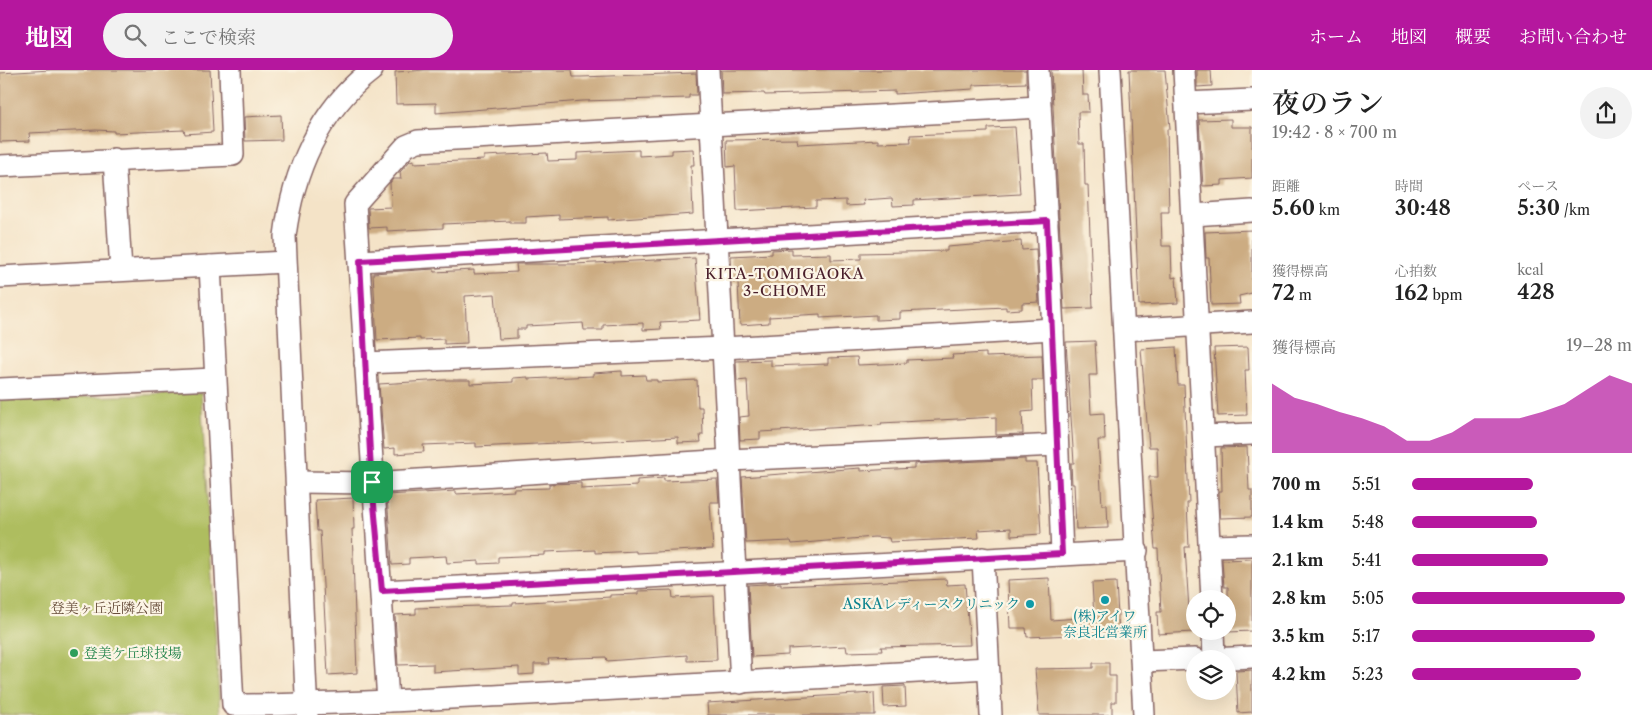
<!DOCTYPE html>
<html lang="ja">
<meta charset="utf-8">
<style>
body{margin:0;font-family:"Libre Caslon Text","Noto Serif JP",serif;background:#f2f2f2;color:#222;height:100vh;display:flex;flex-direction:column;font-size:19px;white-space:nowrap}
*{box-sizing:border-box;margin:0}
p{font-size:16px;color:#767676}
.icon{flex:none;width:28px;height:28px;fill:none;stroke:currentColor;stroke-width:2;stroke-linecap:round;stroke-linejoin:round}
.map{position:relative;flex:1;overflow:hidden}
.drawer{display:flex;flex-direction:column;background:#fff;width:400px}
.drawer>*{flex:none}
.buttons{position:absolute;left:1186px;top:520px;display:grid;gap:10px}
.buttons a{display:grid;place-items:center;width:50px;height:50px;border-radius:50%;background:#fff;box-shadow:0 5px 20px #0002;font-size:25px}
.pin{position:absolute;display:grid;place-items:center;width:42px;height:42px;color:#fff;margin:-21px;border-radius:10px;box-shadow:0 2px 8px #0006}
.round{display:grid;place-items:center;flex:none;width:52px;height:52px;border-radius:26px;background:#f2f2f2}
.overview{display:flex;align-items:center;justify-content:space-between;height:85px;padding:0 20px}
h1{font-size:28px;font-weight:600;line-height:38px}
.metrics{display:grid;grid-template-columns:repeat(3,1fr);gap:8px;height:85px;padding:5px 20px}
.metrics div{display:grid;align-content:center}
.metrics b{font-size:21px;font-weight:600}
.metrics small{font-size:14px;font-weight:400}
.metrics p{font-size:14px}
.chart{height:140px;padding:10px 20px}
.chart p{display:flex;justify-content:space-between}
.chart svg{width:100%;height:90px;margin-top:5px;fill:#b5179e;opacity:.7}
ul{padding:0 20px;list-style:none;font-size:16px}
li{display:grid;grid-template-columns:80px 60px 1fr;align-items:center;height:38px}
li i{height:12px;border-radius:6px;background:#b5179e}
header{display:flex;align-items:center;gap:30px;box-sizing:border-box;height:70px;padding:0 25px;background:#b5179e;color:#fff}
header strong{font-size:24px}
nav{display:flex;gap:28px;margin-inline-start:auto;font-size:18px}
.search{width:350px;height:45px;background:#f2f2f2;display:flex;align-items:center;gap:12px;box-sizing:border-box;padding:0 18px;border-radius:28px;color:#767676;font-size:19px}
main{display:flex;flex:1;min-height:0}
.map>svg:first-child{display:block}
</style>
<header>
<strong>地図</strong>
<div class="search"><svg class="icon" aria-label="search" viewBox="0 0 24 24"><circle cx="10" cy="10" r="6"/><path d="M15 15l6 6"/></svg>ここで検索</div>
<nav><a>ホーム</a><a>地図</a><a>概要</a><a>お問い合わせ</a></nav>
</header>
<main>
<div class="map">
<svg width="1252" height="645" viewBox="0 0 1252 645">
<rect width="100%" height="100%" fill="#fcf5e5"/>
<filter id="ink" filterUnits="userSpaceOnUse"><feTurbulence type="fractalNoise" baseFrequency=".02" numOctaves="2"/><feDisplacementMap in="SourceGraphic" scale="10" xChannelSelector="R" yChannelSelector="G"/><feConvolveMatrix kernelMatrix="1 2 1 2 8 2 1 2 1" color-interpolation-filters="sRGB"/></filter>
<filter id="wash" filterUnits="userSpaceOnUse"><feTurbulence type="fractalNoise" baseFrequency=".0096" numOctaves="4" result="noise"/><feDisplacementMap in="SourceGraphic" scale="20" xChannelSelector="R" yChannelSelector="G"/><feGaussianBlur stdDeviation="1.12" result="paint"/><feColorMatrix in="noise" values="0 0 0 0 0 0 0 0 0 0 0 0 0 0 0 0 0 1.4 0 .05"/><feComposite in="paint" operator="in"/></filter>
<g filter="url(#wash)">
<rect width="100%" height="100%" fill="#f4e3c7"/>
<path fill="#aebd5f" stroke="#7c6e45" d="M201 323 220 645H0V330Z"/>
<g id="blocks">
<g fill="#ccac82">
<path d="M51 0H210L213 62 185 64 184 60 114 63V61L96 60 29 63 30 71 0 72V3Z"/>
<path d="M426 0H572L573 7H581L696 3 697 25H689V28L582 31 436 43V33L396 34 395 2Z"/>
<path d="M721 0H1026V13L973 15V19L895 24V21L765 25 764 23 722 24Z"/>
<path d="M1051 0H1082L1083 25H1088L1089 42H1078L1079 74H1084L1085 115H1088L1093 238 1064 239Z"/>
<path d="M1129 0H1165L1170 59H1167L1169 142H1161L1162 176H1171L1172 208 1176 207 1178 233 1139 235Z"/>
<path d="M1197 0H1211L1212 16 1197 17Z"/>
<path d="M281 45 282 70 245 71 244 47Z"/>
<path d="M1231 49V57H1252V108L1222 110V115L1203 116 1199 50Z"/>
<path d="M1015 57 1020 124 914 130V135L893 136 892 128 863 130 864 135 846 136V130L816 131V137L737 141 735 96 727 97 726 70 797 69 798 74 878 70V73L911 72 910 65 988 62V58Z"/>
<path d="M693 79 694 95H691L693 144 608 150V147L559 149V145L526 147V153H510V151L443 154V158L387 161V157L369 158 368 138 391 137 390 113 393 109H401L400 102 410 91 414 90V93L484 90V86L547 83 548 91 577 90V83L639 80V86L672 84V80Z"/>
<path d="M1252 160V223L1239 226 1240 234 1211 235 1209 188H1206L1205 162Z"/>
<path d="M1021 171 1022 180 1036 179 1039 232 1022 233V239L1006 240V237L900 242V249L876 250V245L820 248V244L769 247V253L740 255 738 212H732L731 186 772 184V180L792 179V185L831 184V190L861 189V183L947 181V177Z"/>
<path d="M695 188 700 250 660 252 661 259 643 260V253L603 255V260H584L583 253 526 256V259H517V268L499 269 495 224 465 226 467 273 444 274V269L420 270V268L377 270 373 203 434 199V202L474 200V204L517 202 516 194H574Z"/>
<path d="M1095 271 1097 305H1089L1091 344 1104 343 1105 370H1098L1102 435H1107L1108 458 1076 459 1074 414H1072L1071 393H1074L1066 272Z"/>
<path d="M1176 277 1178 315H1184L1189 433H1187L1189 477H1185L1189 540H1192L1193 562 1158 564 1157 542H1161L1158 479H1155L1149 407H1158L1157 377H1149L1141 279Z"/>
<path d="M1248 277 1249 300H1245L1247 345 1218 346 1214 278Z"/>
<path d="M986 283V287L1042 285 1043 310H1032L1033 341 1022 342 1023 364 996 365V347L881 353 882 355 760 362V369L740 370 739 347 749 346 747 310 737 311 736 291 771 290V296L828 294V288L857 287 858 295 907 293V290L953 288 952 285Z"/>
<path d="M622 301V306L645 305 646 310H657V312L697 310 698 337H702L703 365H700L701 372 678 373V367L476 377V373L423 375 424 382 395 384V378L384 379 379 314 445 310H470V314L513 312V308L528 307V309L593 306V303Z"/>
<path d="M1247 377 1249 420H1252V447L1220 448 1219 421H1222L1221 378Z"/>
<path d="M1025 389V393H1037L1041 464 1011 466V458L978 460 979 468 890 472 889 468 874 467 792 474 791 471 746 473 742 407 860 398V401L914 398V394Z"/>
<path d="M664 408V411L717 409 719 432H710L713 479 636 483V481L595 483V480L545 482V485L498 487V493L479 494V491L447 493 446 486 409 488V494L392 495 387 425 456 421V424L514 421 513 419 549 418V414L581 413V419L637 416V410Z"/>
<path d="M353 428 354 459H352L357 603 328 605 320 461H317L315 430Z"/>
<path d="M1252 489V561L1228 562V517H1224L1222 490Z"/>
<path d="M1049 508 1051 550 1094 547 1092 513 1116 512 1119 563 1027 567 1026 558H1010L1008 510Z"/>
<path d="M946 509 947 515 965 514 970 575 881 577 882 581 847 582 846 576 788 579V585L752 587 748 515 781 513V516Z"/>
<path d="M672 520 673 528 714 526 717 590 687 591V585L607 591 606 587 548 589 549 594H534V604L519 605V597L433 602V594L398 595 395 545 416 544V538L513 535V533L610 527V525L638 524V521Z"/>
<path d="M1093 593H1109V606H1116V632H1112V645H1039L1035 599 1093 598Z"/>
<path d="M1252 600V642L1238 643 1236 601Z"/>
<path d="M905 616 906 636 884 637 883 617Z"/>
<path d="M874 623 875 645H708L707 633Z"/>
</g>
</g>
</g>
<g filter="url(#ink)">
<use href="#blocks" fill-opacity="0" stroke="#866462" stroke-width="1"/>
<g fill="none" stroke-linecap="round" stroke-linejoin="round">
<g stroke="#866462" stroke-width="24">
<g id="minor">
<path d="M708 0 741 613"/>
<path d="M1038 0 1053 259 1062 484"/>
<path d="M1110 0 1144 645"/>
<path d="M1184 0 1212 529"/>
<path d="M1186 33 1252 30"/>
<path d="M114 89 121 200"/>
<path d="M0 96 233 85 230 0"/>
<path d="M1193 145 1252 141"/>
<path d="M360 191 1047 151"/>
<path d="M210 196 233 635C332 635 430 629 529 624 682 616 835 608 988 598"/>
<path d="M0 207 285 192"/>
<path d="M1124 260 1252 252"/>
<path d="M365 293 724 278 1053 259"/>
<path d="M0 319 214 309"/>
<path d="M1204 366 1252 364"/>
<path d="M298 412 372 413 729 390 1057 375"/>
<path d="M1210 476 1252 475"/>
<path d="M983 488 991 645"/>
<path d="M382 521 1137 481"/>
<path d="M1213 561 1214 589"/>
<path d="M1212 589 1252 587"/>
<path d="M1142 591 1195 589"/>
<path d="M388 631 355 134 406 76 418 71 1040 37"/>
<path d="M307 645 285 166C293 102 319 40 372 0"/>
</g>
</g>
<use href="#minor" stroke="#fff" stroke-width="21"/>
</g>
</g>
<g fill="none" stroke-linecap="round" stroke-linejoin="round" filter="url(#ink)">
<g stroke="#fff" stroke-width="10">
<path id="route" d="M1047 151 1062 484 382 521 371 402 360 191Z"/>
</g>
<use href="#route" stroke="#b5179e" stroke-width="6"/>
</g>
<g fill="#0f9aa8" stroke="#fcf5e5" stroke-width="2">
<circle cx="1105" cy="530" r="5"/>
<circle cx="1030" cy="534" r="5"/>
</g>
<circle fill="#2e9e5b" stroke="#fcf5e5" stroke-width="2" cx="74" cy="583" r="5"/>
<g text-anchor="middle" dominant-baseline="central" stroke-width="4.5" stroke-linejoin="round" paint-order="stroke">
<g font-size="14" fill="#0d838f" stroke="#fcf5e5" text-anchor="end">
<text x="1020" y="534">ASKAレディースクリニック</text>
<text x="1105" y="546" text-anchor="middle">(株)アイワ<tspan x="1105" dy="16">奈良北営業所</tspan></text>
</g>
<g font-size="14" fill="#684e3b" stroke="#fcf5e5">
<text x="107" y="538">登美ヶ丘近隣公園</text>
</g>
<g font-size="14" fill="#27864d" stroke="#fcf5e5" text-anchor="start">
<text x="84" y="583">登美ケ丘球技場</text>
</g>
<g font-size="15" letter-spacing="1" fill="#4a1f2b" stroke="#fcf5e5">
<text x="785" y="203">KITA-TOMIGAOKA<tspan x="785" dy="17">3-CHOME</tspan></text>
</g>
</g>
</svg>
<div class="buttons">
<a><svg class="icon" aria-label="locate" viewBox="0 0 24 24"><circle cx="12" cy="12" r="6"/><path d="M12 2v4M12 18v4M2 12h4M18 12h4"/></svg></a>
<a><svg class="icon" aria-label="layers" viewBox="0 0 24 24"><path d="M12 4l9 5-9 5-9-5zM3 14l9 5 9-5"/></svg></a>
</div>
<div class="pin" style="left:372px;top:412px;background:#1e9e55"><svg class="icon" aria-label="arrive" viewBox="0 0 24 24"><path d="M6 21V4h12l-3 4 3 4H6"/></svg></div>
</div>
<section class="drawer">
<div class="overview"><div><h1>夜のラン</h1><p>19:42 · 8 × 700 m</p></div><a class="round"><svg class="icon" aria-label="share" viewBox="0 0 24 24"><path d="M12 15V3M7 8l5-5 5 5M5 13v7h14v-7"/></svg></a></div>
<div class="metrics">
<div><p>距離</p><b>5.60<small> km</small></b></div>
<div><p>時間</p><b>30:48</b></div>
<div><p>ペース</p><b>5:30<small> /km</small></b></div>
</div>
<div class="metrics">
<div><p>獲得標高</p><b>72<small> m</small></b></div>
<div><p>心拍数</p><b>162<small> bpm</small></b></div>
<div><p>kcal</p><b>428</b></div>
</div>
<div class="chart"><p><span>獲得標高</span>19–28 m</p>
<svg viewBox="0 0 160 44" preserveAspectRatio="none"><path d="M0 44V10L10 17L20 20L30 24L40 27L50 31L60 38L70 38L80 34L90 27L100 27L110 27L120 24L130 20L140 13L150 6L160 10V44z"/></svg>
</div>
<ul>
<li><b>700 m</b>5:51<i style="width:55%"></i></li>
<li><b>1.4 km</b>5:48<i style="width:57%"></i></li>
<li><b>2.1 km</b>5:41<i style="width:62%"></i></li>
<li><b>2.8 km</b>5:05<i style="width:97%"></i></li>
<li><b>3.5 km</b>5:17<i style="width:83%"></i></li>
<li><b>4.2 km</b>5:23<i style="width:77%"></i></li>
</ul>
</section>
</main>
